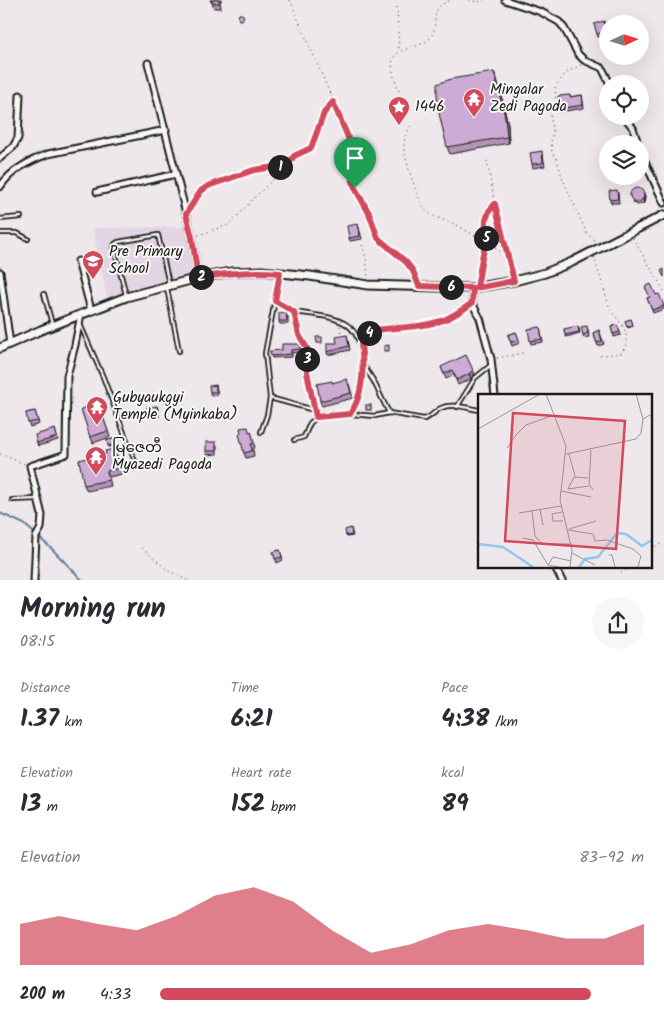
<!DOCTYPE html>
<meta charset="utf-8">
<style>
body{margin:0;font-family:Kalam,"Noto Sans Myanmar",sans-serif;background:#f7f7f7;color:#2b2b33;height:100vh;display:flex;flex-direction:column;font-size:19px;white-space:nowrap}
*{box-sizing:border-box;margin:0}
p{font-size:16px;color:#7c7c81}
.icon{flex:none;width:28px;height:28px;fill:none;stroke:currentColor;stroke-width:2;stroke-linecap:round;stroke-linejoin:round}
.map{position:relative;height:580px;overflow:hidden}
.details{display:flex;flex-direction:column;background:#fff;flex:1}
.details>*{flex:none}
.needle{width:32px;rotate:86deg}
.tools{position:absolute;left:599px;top:15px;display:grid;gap:10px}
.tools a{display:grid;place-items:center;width:50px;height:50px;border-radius:50%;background:#fff;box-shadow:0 5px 20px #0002;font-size:25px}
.pin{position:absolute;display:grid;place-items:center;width:42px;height:42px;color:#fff;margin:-51px -21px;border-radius:50% 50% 50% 0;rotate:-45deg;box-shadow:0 0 5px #0007}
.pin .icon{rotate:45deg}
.km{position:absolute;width:25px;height:25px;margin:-12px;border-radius:50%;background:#222;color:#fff;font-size:14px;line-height:25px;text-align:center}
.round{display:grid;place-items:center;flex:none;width:52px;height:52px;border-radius:26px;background:#f7f7f7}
.summary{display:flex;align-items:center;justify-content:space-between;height:85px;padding:0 20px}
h1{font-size:28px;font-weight:800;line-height:38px}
.metrics{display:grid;grid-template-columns:repeat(3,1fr);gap:8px;height:85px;padding:5px 20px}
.metrics div{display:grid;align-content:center}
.metrics b{font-size:25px;font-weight:800}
.metrics small{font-size:14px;font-weight:400}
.metrics p{font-size:14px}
.chart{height:140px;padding:10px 20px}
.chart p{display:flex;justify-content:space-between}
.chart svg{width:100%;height:90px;margin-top:5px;fill:#d1495b;opacity:.7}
ul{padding:0 20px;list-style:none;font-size:16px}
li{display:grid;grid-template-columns:80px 60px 1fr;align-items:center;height:38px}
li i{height:12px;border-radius:6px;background:#d1495b}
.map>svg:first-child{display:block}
</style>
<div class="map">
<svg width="664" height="581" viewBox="0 0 664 581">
<rect width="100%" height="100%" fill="#eee7ec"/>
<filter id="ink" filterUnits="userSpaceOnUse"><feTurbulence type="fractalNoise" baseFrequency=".02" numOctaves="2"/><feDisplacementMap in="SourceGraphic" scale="10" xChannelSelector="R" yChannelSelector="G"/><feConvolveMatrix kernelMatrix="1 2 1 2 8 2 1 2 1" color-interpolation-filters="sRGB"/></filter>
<g filter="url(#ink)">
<path fill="#e4d5e5" d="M189 227 198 278 108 304 93 228Z"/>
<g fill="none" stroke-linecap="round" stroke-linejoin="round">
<path stroke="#63829b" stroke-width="2" d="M0 513 24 524 52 549 83 581"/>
<g stroke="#1c1c1c" stroke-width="6">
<g id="lane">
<path d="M0 219 21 217"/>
<path d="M0 233H17L28 239"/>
<path d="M167 288 179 351"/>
<path d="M44 294 52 324"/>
<path d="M126 295 114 248 115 244 118 242 158 235 169 284"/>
<path d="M275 301 294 312 299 335 307 348V372L316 417"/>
<path d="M294 312C336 318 364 317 362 369 362 386 360 400 350 414"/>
<path d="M80 324 103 377 137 467"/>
<path d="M361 344 366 335 375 330 431 324 444 320 471 304"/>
<path d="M363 365 373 380 389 413"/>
<path d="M270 398 314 410"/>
<path d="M457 407 475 378 491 365"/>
<path d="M261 432 267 415 270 398 265 353 280 274"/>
<path d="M294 440 304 437 310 423 318 416 350 414 375 416 389 413 424 419C432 417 434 411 441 408 452 403 468 408 479 410"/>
<path d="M12 500 37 499"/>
</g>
</g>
<g stroke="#1c1c1c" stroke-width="9">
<g id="street">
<path d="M505 0 541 12 559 22 564 28 578 54 584 60 602 68 610 84"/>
<path d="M148 63 192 237 198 278"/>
<path d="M624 116 633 128 638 144"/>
<path d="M640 151 664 203"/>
<path d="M0 158 13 147 18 138 20 95"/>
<path d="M0 187C11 170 29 161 48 154L166 130"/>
<path d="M97 192 176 174"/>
<path d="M78 261 91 310"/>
<path d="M0 272 10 344"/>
<path d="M473 288 472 303 480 318 491 359 495 396"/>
<path d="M555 567 562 581"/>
<path d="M34 581 36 537 41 528 42 515 30 466 66 454 67 376 75 345 81 314"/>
</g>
</g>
<g stroke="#1c1c1c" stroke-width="11">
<path id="secondary" d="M0 348 41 330 126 297 198 278 232 272 262 271 310 276 368 285 473 288 514 281 545 273 572 262 664 215"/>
</g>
<g stroke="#1c1c1c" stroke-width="1" stroke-dasharray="1 4" stroke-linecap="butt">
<path d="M290 0 345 129 350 141 352 179 355 188 369 213 378 238 406 262 417 281"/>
<path d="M469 0 478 2 484 0"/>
<path d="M397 7 399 52"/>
<path d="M581 65 566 73 555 87 556 101 550 111 553 132 551 142 552 153 557 159 562 177 587 234 596 241"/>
<path d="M399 91C396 82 390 69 393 60 397 46 420 49 429 39 442 26 425 6 453 0"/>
<path d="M411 126C407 131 403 141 404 148 404 158 420 206 427 212 437 220 451 221 462 228 478 237 492 247 508 256"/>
<path d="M487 161 495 204 513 274"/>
<path d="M190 207 201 191 207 186 254 170 288 165"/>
<path d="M198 235 228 225 236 218 253 199 288 165 295 155 311 149 324 113 333 102"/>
<path d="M633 238 664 291"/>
<path d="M362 245 366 257 368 279"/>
<path d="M594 257 610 309 623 326 626 334V345L622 353 598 356"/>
<path d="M478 280C480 268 482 258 485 247 489 230 482 220 494 204"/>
<path d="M340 326 341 336"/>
<path d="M497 358 523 353"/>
<path d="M0 454 25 464"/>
<path d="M142 548 169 571 189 581"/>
<path d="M650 548 664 543"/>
<path d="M621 573 630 567"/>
</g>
<use href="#lane" stroke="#f6f6f2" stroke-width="2.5"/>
<use href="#street" stroke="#f6f6f2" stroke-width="5"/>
<use href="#secondary" stroke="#f6f6f2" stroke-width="7"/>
</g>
<g fill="#b193b7" stroke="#1c1c1c">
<path d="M210 0H222L220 1 221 8H214L212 2H211Z"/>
<path d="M604 21 608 35 598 37 597 34Z"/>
<path d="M494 72 497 79 508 124 509 143 450 154 447 147Z"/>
<path d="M582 95 584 108 560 112 559 109 570 97Z"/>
<path d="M543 155 545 166 533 168 532 164Z"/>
<path d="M617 190 618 193 619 203H611L610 200Z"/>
<path d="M630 195 645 196 644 203 638 205 634 203Z"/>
<path d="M358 224 362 239 350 241 349 238Z"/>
<path d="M656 295 664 306V309L653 313 647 298Z"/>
<path d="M288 316V324H280L279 321Z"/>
<path d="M631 319 633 326 628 328 625 321Z"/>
<path d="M617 325 621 335 614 337 611 327Z"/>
<path d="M540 327 543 342 531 344 530 341Z"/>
<path d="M579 328 580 333 566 337 564 329Z"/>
<path d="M588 329 589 337 584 338 583 335Z"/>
<path d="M599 330 604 344 598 346 593 333Z"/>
<path d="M516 332 520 343 512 346 508 335Z"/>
<path d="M347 335 350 350 328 355 327 352Z"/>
<path d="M301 347V352L292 353V357L272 358 271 356 282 350Z"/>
<path d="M441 367 475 374 471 379 458 385 454 375 446 379Z"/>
<path d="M349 384 353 398 322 406 320 401Z"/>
<path d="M216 385 218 395 211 396 210 392Z"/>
<path d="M98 403 110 437 93 443 81 409Z"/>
<path d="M157 406 158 409 159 417 149 418 147 415Z"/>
<path d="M35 411 39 424 30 427 26 413Z"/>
<path d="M55 429 58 440 38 446 37 443Z"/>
<path d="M251 431 255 448 253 449 254 456 246 458 244 453 250 432Z"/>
<path d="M113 439 115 446 109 447 107 440Z"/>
<path d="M217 445V454L207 455 206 451Z"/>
<path d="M117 455 122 474 109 477 111 486 87 491 84 485Z"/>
<path d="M351 528 353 536 347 537 346 536Z"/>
<path d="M280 550 283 560 277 563 273 552Z"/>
</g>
<g fill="#907895" stroke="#1c1c1c">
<path d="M494 72 497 79 508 124 509 143 507 137Z"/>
<path d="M644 193 645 196 644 203 643 199Z"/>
<path d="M473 370 475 374 471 379 469 374Z"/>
</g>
<g fill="#ceabd5" stroke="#1c1c1c">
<rect x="212" y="0" width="7" height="3"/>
<path d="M239 14H242L244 16 242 20H239L238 17Z"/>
<path d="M604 21 607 31 597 34 594 24Z"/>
<path d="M494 72 505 117 507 137 447 147 437 105V84L451 79Z"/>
<path d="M570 95V97L582 95 583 105 559 109 558 96Z"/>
<path d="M542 151 543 163 532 164 530 153Z"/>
<circle cx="637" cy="195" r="7"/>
<path d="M617 190 618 199 610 200 609 191Z"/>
<path d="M358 224 360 236 349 238 347 226Z"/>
<path d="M664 269V277L661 271Z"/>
<path d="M651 284 656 295 659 294 664 306 652 310 647 298 650 297 645 287Z"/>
<path d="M286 312 287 321H279V313Z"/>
<path d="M631 319 633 325 627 327 625 321Z"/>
<path d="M617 325 620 332 613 334 611 327Z"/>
<path d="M578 326 579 332 565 335 564 329Z"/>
<path d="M587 326 588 333 583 335 581 327Z"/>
<path d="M540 327 542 339 530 341 528 329Z"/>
<path d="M599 330 602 341 597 343 593 333Z"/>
<path d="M516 332 519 340 511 342 508 335Z"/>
<path d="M347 335 349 346 327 352V343H337L336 337Z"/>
<path d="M316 337H322V343H317Z"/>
<path d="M282 344H300V349L291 350V354L271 356 270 351 282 350Z"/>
<path d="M389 345V351H384V346Z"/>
<path d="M466 355 473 370 469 374 457 380 452 370 444 374 441 367Z"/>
<path d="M347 379 351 393 320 401 317 384 332 381V383Z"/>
<path d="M216 385V392H210L209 386Z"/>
<path d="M98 403 108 431 90 437 81 409Z"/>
<rect x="366" y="405" width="5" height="5"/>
<path d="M157 406 158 414 147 415V407Z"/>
<path d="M35 411 38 421 28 423 26 413Z"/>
<path d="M248 427 249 432 251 431 254 443 251 444 252 451 244 453 239 434 241 433 240 428Z"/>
<path d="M55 429 57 437 37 443 35 435Z"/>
<path d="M113 439 114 444 108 446 107 440Z"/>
<rect x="206" y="442" width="10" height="9"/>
<path d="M114 449 119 468 107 471 109 480 84 485 79 460 106 454 105 451Z"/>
<path d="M351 528 352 535 346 536 345 530Z"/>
<path d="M280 550 282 557 275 559 273 552Z"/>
</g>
</g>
<g fill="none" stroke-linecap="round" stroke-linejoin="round" filter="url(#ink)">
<g stroke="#fff" stroke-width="10">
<path id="route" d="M355 188 352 179 350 142 333 102 324 113 311 148 294 156 288 165 254 170 208 186 201 191 186 214 192 237 198 278C226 273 252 270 280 273L275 301 294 312 299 335 307 348V372L316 417 350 414C364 394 364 367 361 344L366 335 376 330C398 327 424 328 446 319 455 315 464 309 472 303L473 288H477L482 258 485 246 486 220 489 211 495 204 514 281C501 283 487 287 473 288L419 286 413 271 406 262 378 238 369 213 355 188"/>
</g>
<use href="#route" stroke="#d1495b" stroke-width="6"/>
</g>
<defs>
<g id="temple-pin" transform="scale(1.125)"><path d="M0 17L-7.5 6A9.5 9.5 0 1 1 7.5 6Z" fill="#d1495b" stroke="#f6f6f2"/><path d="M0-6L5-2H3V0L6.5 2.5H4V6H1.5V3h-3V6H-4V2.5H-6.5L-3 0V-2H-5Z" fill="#fff"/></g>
<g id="sight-pin" transform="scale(1.125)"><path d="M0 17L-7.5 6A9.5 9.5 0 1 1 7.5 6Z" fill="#d1495b" stroke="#f6f6f2"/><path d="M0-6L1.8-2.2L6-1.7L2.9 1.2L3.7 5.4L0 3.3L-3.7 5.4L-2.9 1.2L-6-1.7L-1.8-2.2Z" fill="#fff"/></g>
<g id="school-pin" transform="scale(1.125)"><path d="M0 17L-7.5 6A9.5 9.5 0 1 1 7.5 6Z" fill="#d1495b" stroke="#f6f6f2"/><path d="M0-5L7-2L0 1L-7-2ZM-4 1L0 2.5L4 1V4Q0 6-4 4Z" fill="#fff"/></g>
</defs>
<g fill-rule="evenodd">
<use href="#temple-pin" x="474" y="99"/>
<use href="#sight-pin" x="399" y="107"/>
<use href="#school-pin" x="93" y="261"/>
<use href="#temple-pin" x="97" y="407"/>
<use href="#temple-pin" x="96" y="457"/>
</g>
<g text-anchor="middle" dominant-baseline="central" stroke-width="4" stroke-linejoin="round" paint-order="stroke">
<g font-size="15" fill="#1c1c1c" stroke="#f6f6f2" text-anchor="start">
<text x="490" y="90">Mingalar<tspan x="490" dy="17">Zedi Pagoda</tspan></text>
<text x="415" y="107">1446</text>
<text x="109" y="252">Pre Primary<tspan x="109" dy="17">School</tspan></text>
<text x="113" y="398">Gubyaukgyi<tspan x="113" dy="17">Temple (Myinkaba)</tspan></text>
<text x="112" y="448">မြဇေတီ<tspan x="112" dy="17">Myazedi Pagoda</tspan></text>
</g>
</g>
<g transform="translate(478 394)">
<rect width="174" height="174" fill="#eee7ec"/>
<path fill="none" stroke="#93c6f0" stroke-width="2.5" d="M0 150 25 153 55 173M101 173 107 165 120 163 139 139 148 140 164 152 174 146"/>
<path fill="none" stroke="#9a9699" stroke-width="1" d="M68 0 88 52 82 106 94 156 92 173M158 0 165 25M0 35 62 0M29 54 38 41 48 31 76 21M113 56 111 90 115 96M88 60 158 45 163 39 165 25 174 20M91 60 97 82M90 95 96 83 110 84M90 95 111 92M83 97 113 103M62 115 65 131M54 117 57 142 64 150M84 118 74 120 75 127H85M41 119 83 112M91 135 118 127M90 136 115 140 117 147 129 146 155 155 163 162 160 173M45 144 55 146 70 171 81 173M65 150H93M94 159 117 171M131 161H134L137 173M70 171 75 163 93 167"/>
<path fill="#d1495b" fill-opacity="0.15" stroke="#d1495b" stroke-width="2.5" d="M35 19 147 27 138 155 27 147Z"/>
<rect width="174" height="174" fill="none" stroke="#1c1c1c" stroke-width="2.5"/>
</g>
</svg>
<div class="tools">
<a><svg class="needle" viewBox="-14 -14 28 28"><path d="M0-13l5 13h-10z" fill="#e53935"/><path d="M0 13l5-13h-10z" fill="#7c7c81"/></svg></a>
<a><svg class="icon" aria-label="locate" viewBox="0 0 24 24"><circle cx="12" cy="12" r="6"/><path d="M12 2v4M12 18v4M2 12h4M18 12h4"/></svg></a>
<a><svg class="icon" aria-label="layers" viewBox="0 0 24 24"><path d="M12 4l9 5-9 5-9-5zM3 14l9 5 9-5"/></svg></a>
</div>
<div class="pin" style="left:355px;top:188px;background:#1e9e55"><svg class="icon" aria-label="arrive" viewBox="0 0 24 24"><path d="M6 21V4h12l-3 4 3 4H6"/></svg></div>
<b class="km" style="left:280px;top:167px">1</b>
<b class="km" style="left:201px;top:277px">2</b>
<b class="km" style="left:307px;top:359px">3</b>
<b class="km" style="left:369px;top:333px">4</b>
<b class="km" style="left:486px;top:238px">5</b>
<b class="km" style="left:451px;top:287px">6</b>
</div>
<section class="details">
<div class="summary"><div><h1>Morning run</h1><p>08:15</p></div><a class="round"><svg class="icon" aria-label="share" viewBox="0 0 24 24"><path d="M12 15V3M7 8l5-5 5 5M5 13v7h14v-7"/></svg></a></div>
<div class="metrics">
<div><p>Distance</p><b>1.37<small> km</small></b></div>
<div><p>Time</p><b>6:21</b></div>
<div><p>Pace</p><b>4:38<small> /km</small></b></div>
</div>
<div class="metrics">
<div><p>Elevation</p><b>13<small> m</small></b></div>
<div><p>Heart rate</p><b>152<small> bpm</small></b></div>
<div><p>kcal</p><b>89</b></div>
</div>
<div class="chart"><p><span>Elevation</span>83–92 m</p>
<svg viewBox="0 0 160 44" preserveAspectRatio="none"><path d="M0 44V24L10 20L20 24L30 27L40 20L50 10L60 6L70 13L80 27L90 38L100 34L110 27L120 24L130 27L140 31L150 31L160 24V44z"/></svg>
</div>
<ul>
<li><b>200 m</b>4:33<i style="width:89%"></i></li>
</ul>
</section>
